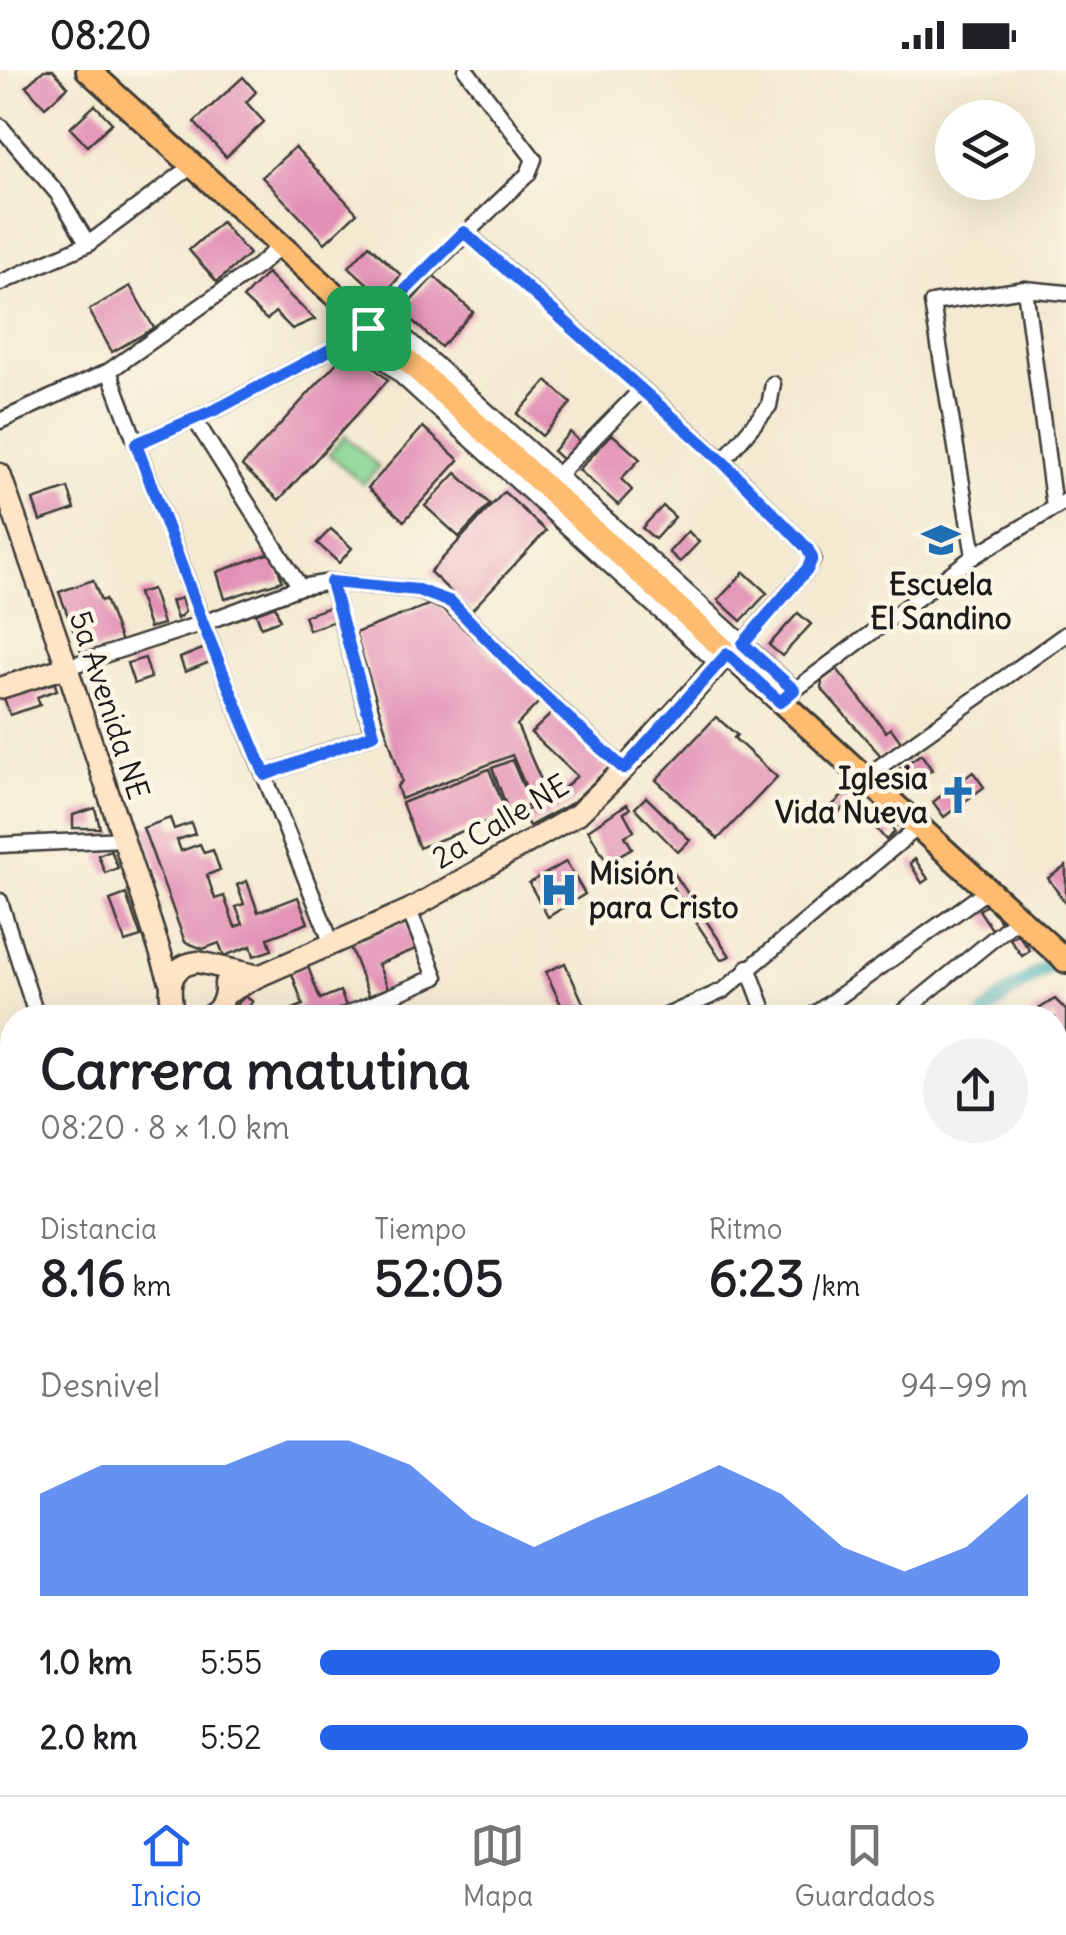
<!DOCTYPE html>
<html lang="es">
<meta charset="utf-8">
<style>
body{margin:0;font-family:Delius,sans-serif;background:#f2f2f2;color:#202124;height:100vh;display:flex;flex-direction:column;font-size:38px;white-space:nowrap}
*{box-sizing:border-box;margin:0}
p{font-size:32px;color:#757577}
.icon{flex:none;width:55px;height:55px;fill:none;stroke:currentColor;stroke-width:2;stroke-linecap:round;stroke-linejoin:round}
.map{position:relative;flex:1;overflow:hidden}
.panel{position:absolute;left:0px;top:935px;width:1068px;height:790px;display:flex;flex-direction:column;background:#fff;border-radius:40px 40px 0 0;box-shadow:0 10px 40px #0002}
.panel>*{flex:none}
.controls{position:absolute;left:935px;top:30px;display:grid;gap:20px}
.controls a{display:grid;place-items:center;width:100px;height:100px;border-radius:50%;background:#fff;box-shadow:0 10px 40px #0002;font-size:50px}
.pin{position:absolute;display:grid;place-items:center;width:85px;height:85px;color:#fff;margin:-42px;border-radius:20px;box-shadow:0 5px 15px #0006}
.round{display:grid;place-items:center;flex:none;width:105px;height:105px;border-radius:52px;background:#f2f2f2}
.summary{display:flex;align-items:center;justify-content:space-between;height:170px;padding:0 40px}
h1{font-size:55px;font-weight:700;line-height:75px}
.stats{display:grid;grid-template-columns:repeat(3,1fr);gap:15px;height:170px;padding:10px 40px}
.stats div{display:grid;align-content:center}
.stats b{font-size:50px;font-weight:700}
.stats small{font-size:28px;font-weight:400}
.stats p{font-size:28px}
.chart{height:280px;padding:20px 40px}
.chart p{display:flex;justify-content:space-between}
.chart svg{width:100%;height:180px;margin-top:10px;fill:#2563eb;opacity:.7}
ul{padding:0 40px;list-style:none;font-size:32px}
li{display:grid;grid-template-columns:160px 120px 1fr;align-items:center;height:75px}
li i{height:25px;border-radius:12px;background:#2563eb}
.status{display:flex;justify-content:space-between;align-items:center;height:70px;padding:0 50px;background:#fff;direction:ltr}
.status svg{height:28px;fill:currentColor}
.tabs{display:flex;justify-content:space-around;align-items:center;height:140px;border-top:2px solid #e0e0e0;background:#fff;font-size:28px;color:#757577}
.tabs a{display:grid;justify-items:center;gap:5px}
.tabs .selected{color:#2563eb}
.map>svg:first-child{display:block}
</style>
<div class="status"><b>08:20</b><svg viewBox="0 0 49 12"><path d="M0 12V9h3v3zM5 12V6h3v6zM10 12V3h3v9zM15 12V0h3v12zM26 1h20v11H26zM47 4h2v5h-2z"/></svg></div>
<div class="map">
<svg width="1066" height="1725" viewBox="0 0 1066 1725">
<rect width="100%" height="100%" fill="#fcf5e5"/>
<filter id="ink" filterUnits="userSpaceOnUse"><feTurbulence type="fractalNoise" baseFrequency=".01" numOctaves="2"/><feDisplacementMap in="SourceGraphic" scale="20" xChannelSelector="R" yChannelSelector="G"/><feConvolveMatrix kernelMatrix="1 2 1 2 8 2 1 2 1" color-interpolation-filters="sRGB"/></filter>
<filter id="wash" filterUnits="userSpaceOnUse"><feTurbulence type="fractalNoise" baseFrequency=".0048" numOctaves="4" result="noise"/><feDisplacementMap in="SourceGraphic" scale="40" xChannelSelector="R" yChannelSelector="G"/><feGaussianBlur stdDeviation="2.25" result="paint"/><feColorMatrix in="noise" values="0 0 0 0 0 0 0 0 0 0 0 0 0 0 0 0 0 1.4 0 .05"/><feComposite in="paint" operator="in"/></filter>
<g filter="url(#wash)">
<rect width="100%" height="100%" fill="#f4ead2"/>
<g fill="#86d594" stroke="#517858" stroke-width="2.5">
<path d="M345 366 379 397 363 414 329 384Z"/>
<path d="M12 1144V1336L0 1315V1152Z"/>
<path d="M1066 1544V1725H823L816 1713 1055 1712V1551Z"/>
</g>
<g fill="none" stroke-linecap="round" stroke-linejoin="round">
<g stroke="#39aab4" stroke-width="15">
<path d="M982 948C1003 922 1034 907 1061 887"/>
<path d="M0 1058 12 1061"/>
</g>
</g>
<g id="blocks">
<g fill="#e290b5">
<path d="M44 0H53L68 17 45 37 26 16Z"/>
<path d="M243 7 256 22 246 32 264 52 226 87 194 52Z"/>
<path d="M95 35 112 53 87 76 70 58Z"/>
<path d="M295 77 357 143 325 173 262 107Z"/>
<path d="M221 152 249 184 217 212 189 180Z"/>
<path d="M369 175 401 205 382 227 349 197Z"/>
<path d="M267 203 290 226 315 249 292 259 275 242 267 250 243 228Z"/>
<path d="M434 206 473 242 441 277 402 241Z"/>
<path d="M130 216 154 258 112 282 89 240Z"/>
<path d="M351 277 388 310 279 430 242 396Z"/>
<path d="M547 311 571 333 542 366 517 344Z"/>
<path d="M423 357 459 390 404 451 368 418Z"/>
<path d="M570 362 581 373 564 391 553 381Z"/>
<path d="M612 364 640 389 621 409 632 420 618 435 579 400Z"/>
<path d="M456 403 490 434 459 467 425 436Z"/>
<path d="M68 418 75 439 40 451 33 430Z"/>
<path d="M504 422 546 461 471 541 430 502Z"/>
<path d="M663 436 675 447 655 469 642 458Z"/>
<path d="M331 459 352 478 339 493 317 473Z"/>
<path d="M688 461 699 472 680 492 669 482Z"/>
<path d="M273 482 282 511 225 529 217 502Z"/>
<path d="M744 502 767 523 741 551 718 530Z"/>
<path d="M93 510 101 531 105 529 121 572 83 586 59 522Z"/>
<path d="M152 519 163 554 149 558 138 523Z"/>
<path d="M181 528 185 542 177 549 171 531Z"/>
<path d="M436 532 540 631 517 655 547 724 532 731 512 685 401 729 397 716 402 711 355 563Z"/>
<path d="M275 536 280 550 261 557 256 543Z"/>
<path d="M333 536 338 550 309 560 304 546Z"/>
<path d="M798 543 811 554 782 586 769 575Z"/>
<path d="M205 578 210 592 185 602 180 588Z"/>
<path d="M145 588 151 608 134 614 127 593Z"/>
<path d="M837 599 886 662 891 658 901 672 882 687 821 618 822 610Z"/>
<path d="M53 608 57 620 37 627 40 635 10 645 3 625Z"/>
<path d="M552 643 611 696 572 733 529 756 522 743 561 721 577 706 531 663Z"/>
<path d="M716 647 737 665 734 668 777 707 718 769 656 710Z"/>
<path d="M921 684 932 700 906 717 895 702Z"/>
<path d="M512 690 531 735 509 743 492 698Z"/>
<path d="M489 699 507 744 419 778 402 733Z"/>
<path d="M973 702 984 717 944 747 933 732Z"/>
<path d="M851 718 858 726 833 747 827 740Z"/>
<path d="M646 727 690 770 678 782 635 738Z"/>
<path d="M627 734 630 739 624 743 634 761 625 766 632 778 607 792 588 760Z"/>
<path d="M95 738 100 758H73V745Z"/>
<path d="M170 748 174 759 191 753 195 764 177 770 181 781 200 774 204 783 213 780 220 800 207 805 215 829 224 826 235 857 243 854 236 837 244 834 237 815 247 811 258 842 298 827 308 853 268 868 272 880 254 886 251 876 224 886 219 873 203 879 185 872 143 758Z"/>
<path d="M886 750 895 762 886 770 876 758Z"/>
<path d="M111 780 118 798 105 803 98 785Z"/>
<path d="M915 789 928 809 922 813 910 793Z"/>
<path d="M566 792 585 824 548 847 529 813Z"/>
<path d="M1066 796V834L1048 808Z"/>
<path d="M674 803 730 886 721 890 667 808Z"/>
<path d="M126 824 141 867 125 872 110 830Z"/>
<path d="M989 834 1002 855 993 861 979 840Z"/>
<path d="M405 851 416 879 378 894 388 918 369 926 349 874Z"/>
<path d="M1018 864 1030 881 1022 886 1010 869Z"/>
<path d="M565 893 590 948H567L546 902Z"/>
<path d="M307 894 320 929 340 921 346 936 318 948H288L286 942 303 935 291 901Z"/>
<path d="M245 926 253 932 242 943 235 936Z"/>
<path d="M1055 929 1066 940V1027L1063 1029 1055 1022V948H1024Z"/>
<path d="M340 1712H361L369 1725H348Z"/>
<path d="M399 1712H480L488 1725H473L471 1721 465 1725H393L389 1718Z"/>
<path d="M544 1712H593L570 1725H551Z"/>
</g>
</g>
</g>
<g filter="url(#ink)">
<use href="#blocks" fill-opacity="0" stroke="#3c3b37" stroke-width="2.5"/>
<g fill="none" stroke-linecap="round" stroke-linejoin="round">
<g stroke="#3c3b37" stroke-width="19">
<g id="street">
<path d="M0 56 58 124 88 174"/>
<path d="M465 162 723 391 807 478 813 488 808 498 731 587"/>
<path d="M0 213 88 174 192 96"/>
<path d="M1025 219 1054 437"/>
<path d="M381 245 794 619"/>
<path d="M357 266 718 594"/>
<path d="M109 301 203 553 332 874"/>
<path d="M195 350 300 517"/>
<path d="M0 351 109 301 258 196 280 176"/>
<path d="M136 374 219 338 362 263 528 104 534 89 466 0"/>
<path d="M723 391 769 336 773 314"/>
<path d="M552 411 642 319"/>
<path d="M974 486 932 233 1025 219 1066 223"/>
<path d="M67 597 203 553 300 517 331 512 417 520 455 536 529 611 624 699"/>
<path d="M788 625 974 486 1066 431"/>
<path d="M265 705 373 664 331 512"/>
<path d="M864 708 1066 564"/>
<path d="M0 775 123 769"/>
<path d="M0 831 37 948"/>
<path d="M748 897 767 948"/>
<path d="M338 948 436 907 409 840"/>
<path d="M662 948 724 920 918 757"/>
<path d="M809 948 988 820"/>
<path d="M896 948 1019 848"/>
<path d="M0 1328 12 1348"/>
<path d="M1055 1332 1066 1326"/>
<path d="M0 1401 12 1394"/>
<path d="M1055 1522 1066 1516"/>
<path d="M236 1712 244 1725"/>
<path d="M698 1712 706 1725 727 1712"/>
<path d="M273 1725 294 1712"/>
</g>
</g>
<g stroke="#3c3b37" stroke-width="25">
<g id="secondary">
<path d="M0 404 67 597 170 912"/>
<path d="M0 618 67 597"/>
<path d="M226 924 259 906 409 840 578 744 624 699 727 584"/>
<path d="M174 948C169 922 165 896 198 892L259 906"/>
<path d="M204 948C220 942 226 930 225 913"/>
<path d="M1055 1059 1066 1053"/>
<path d="M0 1144 12 1137"/>
<path d="M0 1657 12 1650"/>
<path d="M500 1712 507 1725"/>
</g>
</g>
<g stroke="#3c3b37" stroke-width="28">
<path id="primary" d="M88 0 1066 891"/>
</g>
<use href="#street" stroke="#fff" stroke-width="14"/>
<use href="#secondary" stroke="#ffe4c6" stroke-width="20"/>
<use href="#primary" stroke="#febc70" stroke-width="22"/>
</g>
</g>
<g fill="none" stroke-linecap="round" stroke-linejoin="round" filter="url(#ink)">
<g stroke="#fff" stroke-width="20">
<path id="route" d="M464 162 723 392 807 478 812 488 808 498 743 574 794 620 780 632 727 584 624 699 529 612 451 532 418 520 331 512 374 664 265 705 203 554 136 374 219 338 362 263Z"/>
</g>
<use href="#route" stroke="#2563eb" stroke-width="12"/>
</g>
<defs>
<g id="school-bare" transform="scale(3)"><path d="M0-5L7-2L0 1L-7-2ZM-4 1L0 2.5L4 1V4Q0 6-4 4Z" fill="#1f6fb2" stroke="#fcf5e5" stroke-width="2.5" paint-order="stroke"/></g>
<g id="church-bare" transform="scale(3)"><path d="M-1.2-6h2.4v3.5h3.3v2.4h-3.3V6h-2.4V-.1h-3.3v-2.4h3.3Z" fill="#1f6fb2" stroke="#fcf5e5" stroke-width="2.5" paint-order="stroke"/></g>
<g id="hospital-bare" transform="scale(3)"><path d="M-5-5h3v3.5h4V-5h3V5h-3V1.5h-4V5h-3Z" fill="#1f6fb2" stroke="#fcf5e5" stroke-width="2.5" paint-order="stroke"/></g>
</defs>
<g fill-rule="evenodd">
<use href="#school-bare" x="941" y="470"/>
<use href="#church-bare" x="958" y="725"/>
<use href="#hospital-bare" x="559" y="820"/>
</g>
<g text-anchor="middle" dominant-baseline="central" stroke-width="9" stroke-linejoin="round" paint-order="stroke">
<g font-size="30" font-weight="bold" fill="#1c1c1c" stroke="#fcf5e5">
<text x="941" y="514">Escuela<tspan x="941" dy="34">El Sandino</tspan></text>
<text x="928" y="708" text-anchor="end">Iglesia<tspan x="928" dy="34">Vida Nueva</tspan></text>
<text x="589" y="803" text-anchor="start">Misión<tspan x="589" dy="34">para Cristo</tspan></text>
</g>
<g font-size="30" fill="#1c1c1c" stroke="#fcf5e5">
<text transform="translate(110 635) rotate(72)">5a Avenida NE</text>
<text transform="translate(500 751) rotate(-31)">2a Calle NE</text>
</g>
</g>
</svg>
<div class="controls">
<a><svg class="icon" aria-label="layers" viewBox="0 0 24 24"><path d="M12 4l9 5-9 5-9-5zM3 14l9 5 9-5"/></svg></a>
</div>
<div class="pin" style="left:368px;top:258px;background:#1e9e55"><svg class="icon" aria-label="arrive" viewBox="0 0 24 24"><path d="M6 21V4h12l-3 4 3 4H6"/></svg></div>
<section class="panel">
<div class="summary"><div><h1>Carrera matutina</h1><p>08:20 · 8 × 1.0 km</p></div><a class="round"><svg class="icon" aria-label="share" viewBox="0 0 24 24"><path d="M12 15V3M7 8l5-5 5 5M5 13v7h14v-7"/></svg></a></div>
<div class="stats">
<div><p>Distancia</p><b>8.16<small> km</small></b></div>
<div><p>Tiempo</p><b>52:05</b></div>
<div><p>Ritmo</p><b>6:23<small> /km</small></b></div>
</div>
<div class="chart"><p><span>Desnivel</span>94–99 m</p>
<svg viewBox="0 0 160 44" preserveAspectRatio="none"><path d="M0 44V19L10 12L20 12L30 12L40 6L50 6L60 12L70 25L80 32L90 25L100 19L110 12L120 19L130 32L140 38L150 32L160 19V44z"/></svg>
</div>
<ul>
<li><b>1.0 km</b>5:55<i style="width:96%"></i></li>
<li><b>2.0 km</b>5:52<i style="width:100%"></i></li>
</ul>
</section>
</div>
<nav class="tabs">
<a class="selected"><svg class="icon" aria-label="home" viewBox="0 0 24 24"><path d="M3 11l9-7 9 7M6 9v11h12V9"/></svg>Inicio</a>
<a><svg class="icon" aria-label="map" viewBox="0 0 24 24"><path d="M3 6l6-2 6 2 6-2v14l-6 2-6-2-6 2zM9 4v14M15 6v14"/></svg>Mapa</a>
<a><svg class="icon" aria-label="saved" viewBox="0 0 24 24"><path d="M7 4h10v16l-5-4-5 4z"/></svg>Guardados</a>
</nav>
